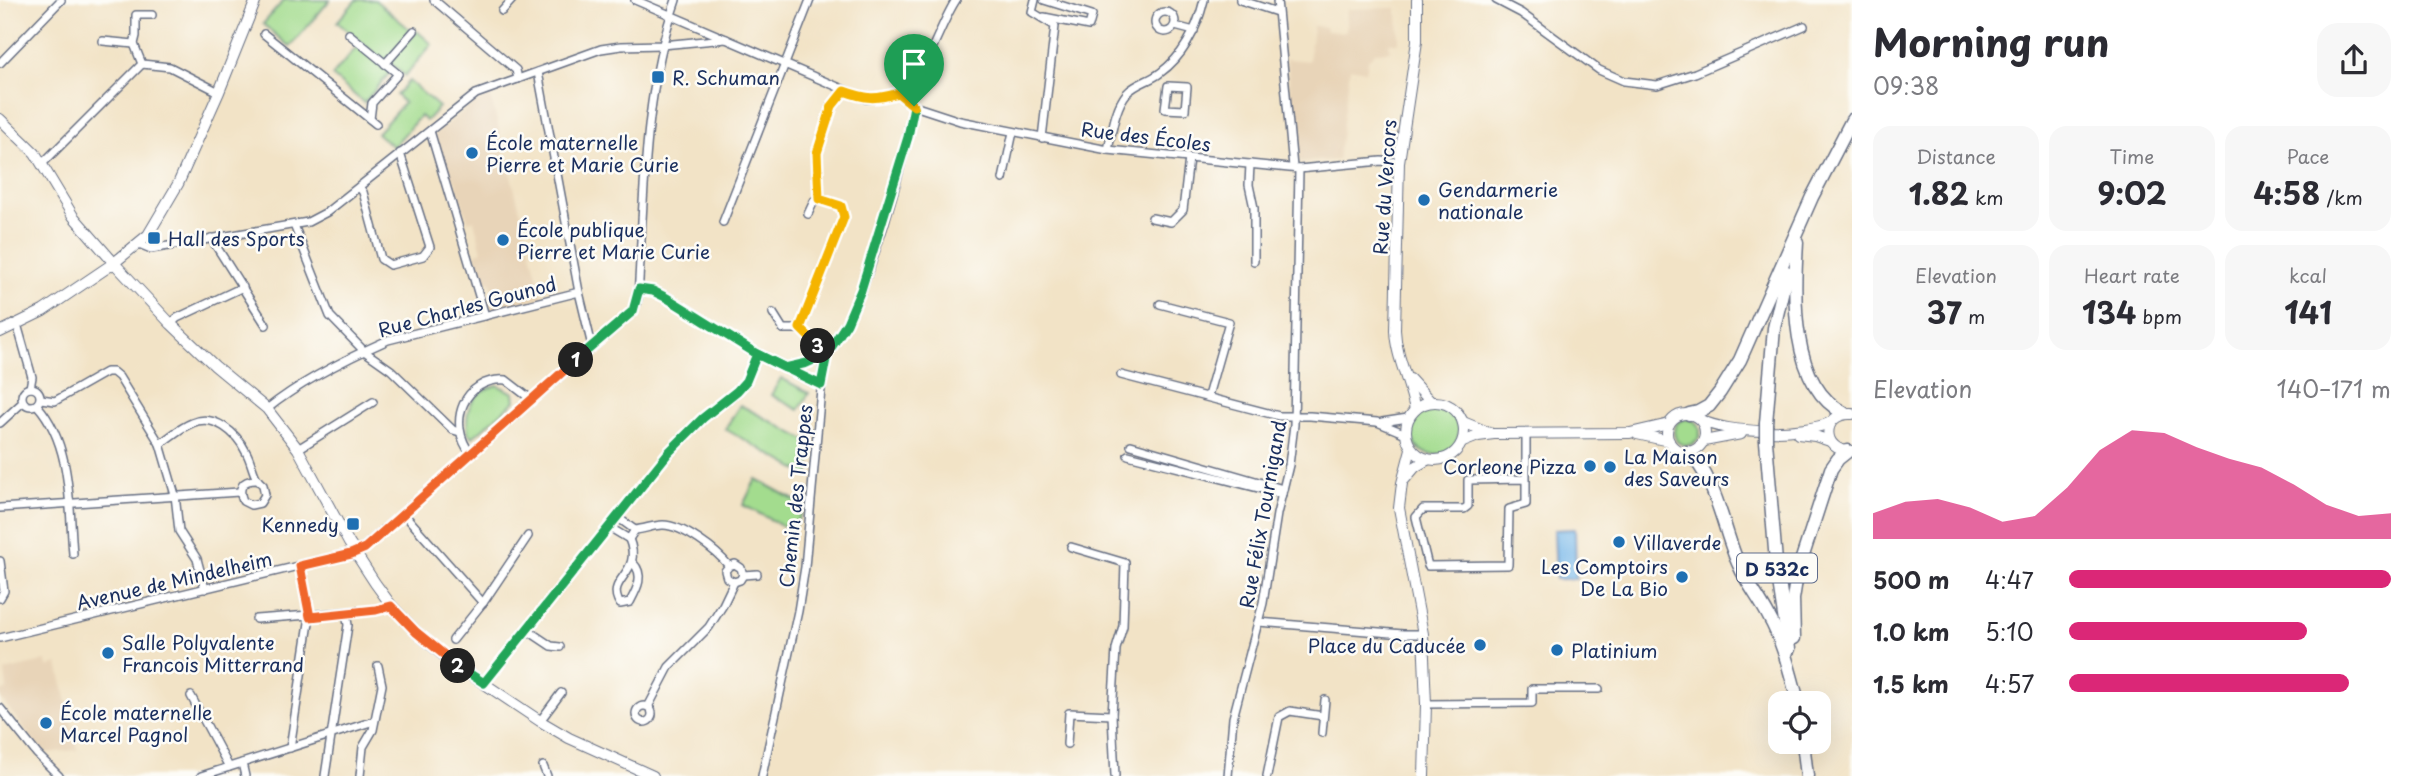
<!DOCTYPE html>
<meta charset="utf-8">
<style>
body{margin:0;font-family:"Playpen Sans",sans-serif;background:#f7f7f7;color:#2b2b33;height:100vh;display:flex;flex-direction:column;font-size:26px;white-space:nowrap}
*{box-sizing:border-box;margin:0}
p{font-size:23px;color:#7c7c81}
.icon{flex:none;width:38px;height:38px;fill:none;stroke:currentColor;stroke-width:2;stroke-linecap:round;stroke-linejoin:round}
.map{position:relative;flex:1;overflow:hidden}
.details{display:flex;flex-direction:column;background:#fff;width:560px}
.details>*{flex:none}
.controls{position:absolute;left:1768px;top:691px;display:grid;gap:14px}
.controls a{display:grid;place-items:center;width:63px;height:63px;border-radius:14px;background:#fff;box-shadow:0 7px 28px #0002;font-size:35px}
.pin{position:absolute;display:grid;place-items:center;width:60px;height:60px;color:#fff;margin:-72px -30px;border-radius:50% 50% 50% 0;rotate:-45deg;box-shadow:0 0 7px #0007}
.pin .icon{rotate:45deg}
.km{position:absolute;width:35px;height:35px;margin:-18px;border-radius:50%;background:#222;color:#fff;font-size:19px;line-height:35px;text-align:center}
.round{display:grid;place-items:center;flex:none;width:74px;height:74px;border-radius:21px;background:#f7f7f7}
.head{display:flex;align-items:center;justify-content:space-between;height:119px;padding:0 21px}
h1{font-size:38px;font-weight:700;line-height:52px}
.figures{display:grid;grid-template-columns:repeat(3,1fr);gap:10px;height:119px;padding:7px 21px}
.figures div{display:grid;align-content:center;border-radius:18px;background:#f7f7f7;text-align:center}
.figures b{font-size:30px;font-weight:700}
.figures small{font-size:19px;font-weight:400}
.figures p{font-size:19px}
.chart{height:196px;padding:14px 21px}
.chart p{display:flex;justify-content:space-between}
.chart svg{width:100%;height:126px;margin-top:7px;fill:#db2777;opacity:.7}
ul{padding:0 21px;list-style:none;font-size:23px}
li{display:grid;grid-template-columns:112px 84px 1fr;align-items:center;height:52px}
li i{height:18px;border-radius:9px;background:#db2777}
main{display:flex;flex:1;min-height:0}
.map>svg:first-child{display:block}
</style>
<main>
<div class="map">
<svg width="1852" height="776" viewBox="0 0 1852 776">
<rect width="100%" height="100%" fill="#fdfcf7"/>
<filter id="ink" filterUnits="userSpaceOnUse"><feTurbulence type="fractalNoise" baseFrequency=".0143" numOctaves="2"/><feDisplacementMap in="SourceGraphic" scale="14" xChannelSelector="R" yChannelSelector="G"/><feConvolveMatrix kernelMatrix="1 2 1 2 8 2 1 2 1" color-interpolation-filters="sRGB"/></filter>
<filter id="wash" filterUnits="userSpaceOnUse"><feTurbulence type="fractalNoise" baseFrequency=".00686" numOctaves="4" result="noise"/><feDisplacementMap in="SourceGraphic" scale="28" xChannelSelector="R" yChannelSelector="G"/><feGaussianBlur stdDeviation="1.57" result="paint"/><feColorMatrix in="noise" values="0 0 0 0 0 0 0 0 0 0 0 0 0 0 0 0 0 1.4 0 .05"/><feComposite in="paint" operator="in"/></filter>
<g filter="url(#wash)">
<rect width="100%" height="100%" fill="#f2e3c6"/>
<g fill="#e8d4b8">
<path d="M1396 8V14H1398L1399 43H1389L1390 51 1375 52 1368 60 1366 71 1350 68 1338 160 1302 162 1297 158 1287 59 1309 61 1313 26 1325 27 1326 31 1340 32 1346 31 1347 9Z"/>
<path d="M490 95 543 298 493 310 489 307 485 296 493 293 490 281 482 283 475 254 482 251 474 220 468 221 455 179H448L435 134 473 104Z"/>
<path d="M46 661 47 667 58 664 78 750 43 753 0 697V693L7 689 5 671Z"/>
</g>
<g fill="#a3dc8e" stroke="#5f8676" stroke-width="2">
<path d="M284 0H330L290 47 263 24Z"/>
<path d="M356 0H375L412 31 385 62 337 22Z"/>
<path d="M417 31 432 44 405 76 389 62Z"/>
<path d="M359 44 391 71 364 103 332 76Z"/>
<path d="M409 81 439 107 426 121 420 116 393 147 377 133 404 103 396 95Z"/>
<path d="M781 378 809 393 799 410 771 395Z"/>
<path d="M497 385 514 393 515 401 473 437 468 433C464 408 472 392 497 385Z"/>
<path d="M740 405 812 443 809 476 725 429Z"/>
<circle cx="1435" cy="431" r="24"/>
<circle cx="1687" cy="432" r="13"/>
<path d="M756 479 805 506 792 531 743 505Z"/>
</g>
<path fill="#75b6e9" stroke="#4872a4" stroke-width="2" d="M1575 529 1576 579H1556L1554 530Z"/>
</g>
<g filter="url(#ink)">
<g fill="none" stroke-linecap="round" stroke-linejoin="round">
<g stroke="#666e82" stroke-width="10">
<g id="street">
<path d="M434 0 516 70 518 79"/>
<path d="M635 0 866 99C876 98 889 98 898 93 927 77 938 27 956 0"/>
<path d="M1035 0 1032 12 1055 26 1042 138"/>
<path d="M1240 0 1277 12"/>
<path d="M1277 0 1293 167"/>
<path d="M1496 0 1521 13 1599 70 1624 81 1657 85 1695 73 1804 26"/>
<path d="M502 11 512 0"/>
<circle cx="1165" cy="22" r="10"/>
<path d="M1044 17 1089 26 1092 15 1044 0"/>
<path d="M1175 26 1194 31"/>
<path d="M264 34 376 124"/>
<path d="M349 34 398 74 372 103 370 119"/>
<path d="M103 41 134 44"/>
<path d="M0 63 61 0"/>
<path d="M142 64 170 67 219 92"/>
<path d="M142 64 134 44 136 36V15H152"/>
<path d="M385 64 414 31"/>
<path d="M538 72 579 292 592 346"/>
<path d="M1168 86 1187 87 1185 110 1165 109Z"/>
<path d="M898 93 914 106 960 121 1108 150 1299 169 1381 161 1399 162"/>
<path d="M430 131 485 316"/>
<path d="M1108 150C1112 132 1115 107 1127 93 1136 83 1150 81 1160 73 1185 55 1197 29 1204 0"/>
<path d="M42 164 142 64"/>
<path d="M1250 164 1249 185 1254 208V261"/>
<path d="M1003 179 1013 132"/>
<path d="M359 187 363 192 381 259 390 265 423 256 430 247 400 153"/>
<path d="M808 214 814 201 819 199"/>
<path d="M1152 218 1171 222 1183 210 1189 158"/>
<path d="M723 222 810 0"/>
<path d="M294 225 330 316 364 351 391 370 453 430 460 432"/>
<path d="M211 238 266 325"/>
<path d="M139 244 151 249 308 222 327 212 476 94 601 49 621 46 662 45 726 39"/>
<path d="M639 289 653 291 667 297 757 354 821 385"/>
<path d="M1160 304 1229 322 1208 396"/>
<path d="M773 313 783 329H800"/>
<path d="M17 324 32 377 30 388"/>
<path d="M171 324 177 318 243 287"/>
<path d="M800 329 844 217 841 206 819 199 817 153 832 106 844 91"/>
<path d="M786 368 807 363 826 354 800 329"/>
<path d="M1121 375 1279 416H1310L1377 422 1406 434"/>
<circle cx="31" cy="397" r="9"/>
<path d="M41 399 55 401 106 372H113L119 377 160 444 175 495 179 531 197 559 205 589"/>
<path d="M37 405C72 444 69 505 73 554"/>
<path d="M267 409C299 383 350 357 388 340L579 292"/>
<path d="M1382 422 1408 418"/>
<path d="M0 423 23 402"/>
<path d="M160 444C170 437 181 427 192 423 214 413 237 433 246 452 253 464 252 477 263 485L265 495 260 503 251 505 243 501C238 489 241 480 256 480"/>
<path d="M1131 445 1283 489"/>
<path d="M298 449 373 402"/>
<path d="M471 454C446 423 464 377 506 380L532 400"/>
<path d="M1128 455 1282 494"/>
<path d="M1525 479 1468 480V506L1464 509H1423L1416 517 1428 566 1508 565 1509 509 1526 504V434"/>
<path d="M0 508 239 492"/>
<path d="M404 514 483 603"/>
<path d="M609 527 629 539 635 530 617 517"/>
<path d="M635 530C645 529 654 525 663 525 683 525 717 551 729 566L735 564 741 568 743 575 740 580 734 582 727 578 725 571 729 566"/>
<path d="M629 539C644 575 604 578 620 604L630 602C637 589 645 575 633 563"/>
<path d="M1071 547 1125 563 1123 626 1116 649 1112 715 1115 776"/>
<path d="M0 561 4 591 0 598"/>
<path d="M743 575 757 574"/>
<path d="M256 619 376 610 391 605"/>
<path d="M1258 622 1403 634H1423"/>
<path d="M527 630 551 646 560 647"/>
<path d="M0 638 360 551 629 315 633 311 638 298C644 200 643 93 676 0"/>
<path d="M453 640 485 600 528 536"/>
<path d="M484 683 669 452 703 418 737 391 746 381 757 354"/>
<path d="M191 696 229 767"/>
<path d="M1426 704 1532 703V689H1599"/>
<circle cx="644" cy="714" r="8"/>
<path d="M648 707 669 667 709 627 723 605 734 582"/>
<path d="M0 708 37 754 59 776"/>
<path d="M540 721 561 693"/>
<path d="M1322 733 1325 700"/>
<path d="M1067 744 1069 713 1112 715"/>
<path d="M290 748 310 616 300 566"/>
<path d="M242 763 245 776"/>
<path d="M543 766 547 776"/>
<path d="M201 776 374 721"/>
<path d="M325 776 348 625 346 613"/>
<path d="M360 776 363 747 373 730 382 685 378 666"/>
<path d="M762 776 798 611 805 567 823 367C827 350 837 339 846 324 852 313 857 301 862 289 884 231 902 167 914 106"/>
<path d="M1228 776 1233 718 1263 603 1277 514 1289 465 1294 425 1299 169"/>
<path d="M1267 776 1279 717 1290 711 1323 716"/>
</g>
</g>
<g stroke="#666e82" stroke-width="12">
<g id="secondary">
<path d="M0 119 35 153 73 216 114 263 171 324 215 366 267 409 298 449 349 543 375 583 391 605 416 632 449 660 540 721 569 738 653 776"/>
<path d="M0 332 43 311 114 263 148 235 178 184 219 92 256 0"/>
<path d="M1410 379 1431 402"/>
<circle cx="1435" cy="431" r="29"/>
<path d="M1415 410C1410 382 1396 358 1395 330L1399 162 1417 41V0"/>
<circle cx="1686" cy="433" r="19"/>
<path d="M1852 414C1820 412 1821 453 1852 451"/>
<path d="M1701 420C1726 434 1806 435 1831 422"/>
<path d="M1463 422 1490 433"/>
<path d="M1637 434 1669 441"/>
<path d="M1798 434 1815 436 1830 441"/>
<path d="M1704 441 1741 434"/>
<path d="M1463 442 1478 436 1494 434 1630 433 1669 424"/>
<path d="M1411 449 1402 483 1399 508 1423 634 1426 704 1424 776"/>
<path d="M1404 480 1415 467 1427 460"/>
</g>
</g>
<g stroke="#666e82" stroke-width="15">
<g id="highway">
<path d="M1797 242C1794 294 1789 385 1844 413"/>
<path d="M1689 414 1698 412 1709 406 1720 392 1740 360 1812 197 1852 120"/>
<path d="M1766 423 1774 328 1787 272"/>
<path d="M1766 441 1776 562 1789 649"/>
<path d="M1687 452C1716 474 1724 534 1739 565 1747 584 1760 599 1769 617 1782 640 1789 668 1796 694"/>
<path d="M1794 638 1793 599 1797 574 1831 469 1838 459 1848 451"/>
<path d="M1803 742 1807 776"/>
</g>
</g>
<use href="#street" stroke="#fff" stroke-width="7"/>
<use href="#secondary" stroke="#fff" stroke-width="10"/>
<use href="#highway" stroke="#fff" stroke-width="12"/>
<g stroke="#666e82" stroke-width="15" stroke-linecap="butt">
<path id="highway-bridge" d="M1766 423V441"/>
</g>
<use href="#highway-bridge" stroke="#fff" stroke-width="12"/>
</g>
</g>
<g fill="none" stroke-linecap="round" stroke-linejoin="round" filter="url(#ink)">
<g stroke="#fff" stroke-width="14">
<path id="split-1" d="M576 360 633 311 639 289 653 291 667 298 757 354 785 368 807 363 827 354 847 323 861 290 908 137 914 106"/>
</g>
<g stroke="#fff" stroke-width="14">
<path id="split-2" d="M458 666 416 632 391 606 376 610 310 617 300 566 351 554 365 548 576 360"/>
</g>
<g stroke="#fff" stroke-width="14">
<path id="split-3" d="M458 666 484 683 669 452 703 418 737 391 746 381 757 354 821 385 827 354 818 346"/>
</g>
<g stroke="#fff" stroke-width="14">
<path id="split-4" d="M818 346 800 328 844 217 841 206 819 199 817 153 832 106 844 91C866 99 875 100 898 93L914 106"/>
</g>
<use href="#split-1" stroke="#22a559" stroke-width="9"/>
<use href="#split-2" stroke="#f0652b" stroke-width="9"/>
<use href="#split-3" stroke="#22a559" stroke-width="9"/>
<use href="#split-4" stroke="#f5b400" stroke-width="9"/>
</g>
<g fill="#1f6fb2" stroke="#fdfcf7" stroke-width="2.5">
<rect x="651" y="70" width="14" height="14" rx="3.5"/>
<circle cx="472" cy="153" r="7"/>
<circle cx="1424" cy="200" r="7"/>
<rect x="147" y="231" width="14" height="14" rx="3.5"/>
<circle cx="503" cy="240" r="7"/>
<circle cx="1590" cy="466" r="7"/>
<circle cx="1610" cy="467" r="7"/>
<rect x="346" y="517" width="14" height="14" rx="3.5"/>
<circle cx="1619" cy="542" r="7"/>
<circle cx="1682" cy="577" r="7"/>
<circle cx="1480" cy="645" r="7"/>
<circle cx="1557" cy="650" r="7"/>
<circle cx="108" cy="653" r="7"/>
<circle cx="46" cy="723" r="7"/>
</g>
<g text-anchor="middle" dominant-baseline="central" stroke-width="5" stroke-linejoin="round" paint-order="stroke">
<rect fill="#fdfcf7" stroke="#5f6c8c" stroke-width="2" x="1737" y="553.5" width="80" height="29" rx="5"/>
<g font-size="18" font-weight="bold" fill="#1b2f5e">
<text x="1777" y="568">D 532c</text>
</g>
<g font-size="19" fill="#1b2f5e" stroke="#fdfcf7" text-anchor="start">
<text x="672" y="77">R. Schuman</text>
<text x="486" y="142">École maternelle<tspan x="486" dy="22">Pierre et Marie Curie</tspan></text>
<text x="1438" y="189">Gendarmerie<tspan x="1438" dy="22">nationale</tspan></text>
<text x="517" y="229">École publique<tspan x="517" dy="22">Pierre et Marie Curie</tspan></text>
<text x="168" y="238">Hall des Sports</text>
<text x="1624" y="456">La Maison<tspan x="1624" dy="22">des Saveurs</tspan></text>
<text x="1576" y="466" text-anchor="end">Corleone Pizza</text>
<text x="339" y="524" text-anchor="end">Kennedy</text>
<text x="1633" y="542">Villaverde</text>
<text x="1668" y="566" text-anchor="end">Les Comptoirs<tspan x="1668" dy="22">De La Bio</tspan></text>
<text x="122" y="642">Salle Polyvalente<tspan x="122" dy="22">Francois Mitterrand</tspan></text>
<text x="1466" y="645" text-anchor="end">Place du Caducée</text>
<text x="1571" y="650">Platinium</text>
<text x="60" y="712">École maternelle<tspan x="60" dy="22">Marcel Pagnol</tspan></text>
</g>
<g font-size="19" fill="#1b2f5e" stroke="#fdfcf7">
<text transform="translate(1146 136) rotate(7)">Rue des Écoles</text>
<text transform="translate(1384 187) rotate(-86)">Rue du Vercors</text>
<text transform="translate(467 306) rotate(-15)">Rue Charles Gounod</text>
<text transform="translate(795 496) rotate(-84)">Chemin des Trappes</text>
<text transform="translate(1262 514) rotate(-80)">Rue Félix Tournigand</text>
<text transform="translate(174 580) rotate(-13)">Avenue de Mindelheim</text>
</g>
</g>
</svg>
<div class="controls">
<a><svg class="icon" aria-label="locate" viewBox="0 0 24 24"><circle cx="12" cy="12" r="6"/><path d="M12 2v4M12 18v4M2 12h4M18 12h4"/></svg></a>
</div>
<div class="pin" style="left:914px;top:106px;background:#1e9e55"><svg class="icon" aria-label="arrive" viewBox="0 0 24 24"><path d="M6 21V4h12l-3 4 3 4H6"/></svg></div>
<b class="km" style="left:576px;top:360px">1</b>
<b class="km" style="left:458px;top:666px">2</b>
<b class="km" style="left:818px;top:346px">3</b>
</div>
<section class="details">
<div class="head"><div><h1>Morning run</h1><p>09:38</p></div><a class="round"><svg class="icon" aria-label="share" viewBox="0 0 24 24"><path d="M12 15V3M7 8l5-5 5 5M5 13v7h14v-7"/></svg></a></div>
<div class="figures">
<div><p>Distance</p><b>1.82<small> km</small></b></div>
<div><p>Time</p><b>9:02</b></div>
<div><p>Pace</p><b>4:58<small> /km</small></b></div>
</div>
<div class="figures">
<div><p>Elevation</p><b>37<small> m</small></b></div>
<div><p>Heart rate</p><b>134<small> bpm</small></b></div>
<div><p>kcal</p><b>141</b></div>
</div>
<div class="chart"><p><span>Elevation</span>140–171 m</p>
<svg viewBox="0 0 160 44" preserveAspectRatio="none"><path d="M0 44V35L10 31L20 30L30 33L40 38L50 36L60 26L70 13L80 6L90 7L100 12L110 16L120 19L130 25L140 32L150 36L160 35V44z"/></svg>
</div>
<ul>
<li><b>500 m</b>4:47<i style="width:100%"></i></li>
<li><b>1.0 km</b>5:10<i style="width:74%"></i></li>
<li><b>1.5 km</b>4:57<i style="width:87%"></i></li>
</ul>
</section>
</main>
